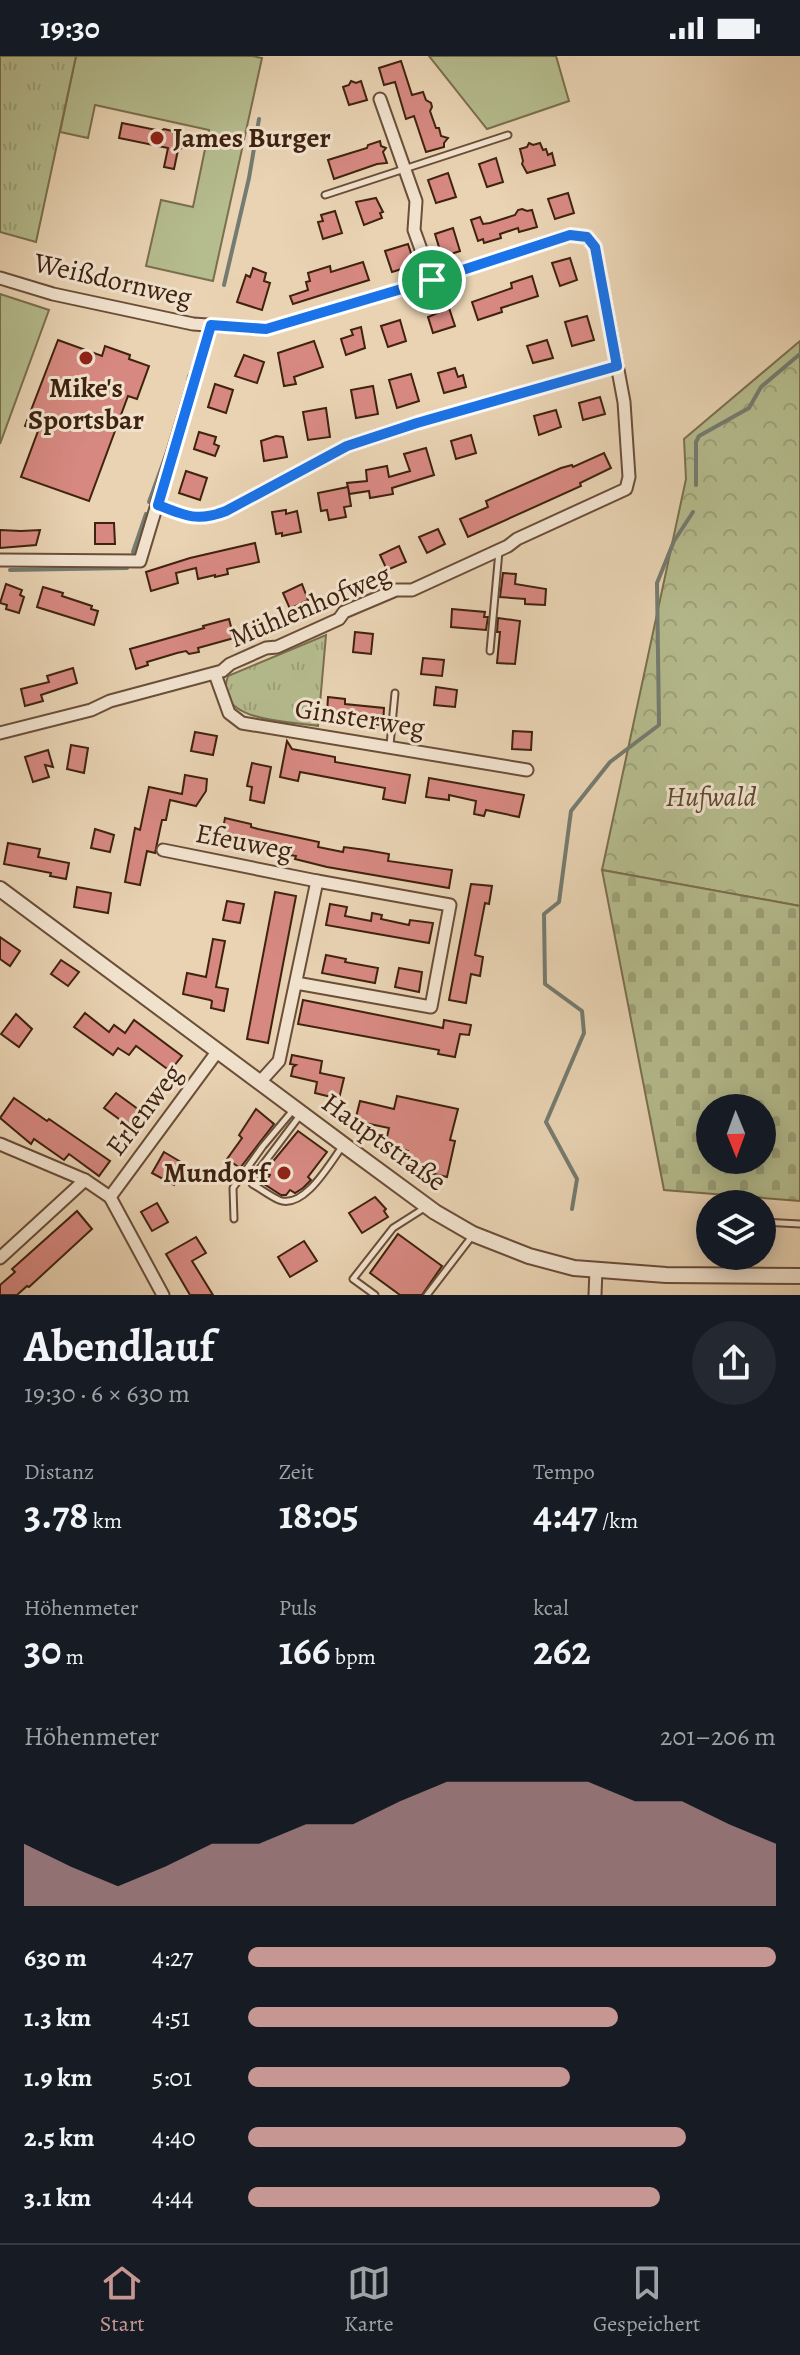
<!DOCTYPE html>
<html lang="de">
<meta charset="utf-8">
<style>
body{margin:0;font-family:Alegreya,serif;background:#242831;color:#f1f3f6;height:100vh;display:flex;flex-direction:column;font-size:30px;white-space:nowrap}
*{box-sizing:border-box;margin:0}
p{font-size:26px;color:#9ea1a6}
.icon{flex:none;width:44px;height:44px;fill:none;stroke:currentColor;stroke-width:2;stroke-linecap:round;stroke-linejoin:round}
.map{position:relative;height:1239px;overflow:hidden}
.sheet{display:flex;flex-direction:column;background:#171b24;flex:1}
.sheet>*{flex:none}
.needle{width:52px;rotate:179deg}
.fabs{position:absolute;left:696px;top:1038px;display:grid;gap:16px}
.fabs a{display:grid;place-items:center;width:80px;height:80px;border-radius:50%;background:#171b24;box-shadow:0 4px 20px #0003;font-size:40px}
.pin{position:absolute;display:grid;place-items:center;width:68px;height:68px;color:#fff;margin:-34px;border:4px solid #fff;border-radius:50%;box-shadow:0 2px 8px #0007}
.round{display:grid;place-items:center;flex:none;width:84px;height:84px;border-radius:42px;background:#242831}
.head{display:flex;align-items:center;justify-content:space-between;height:136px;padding:0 24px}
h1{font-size:44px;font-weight:600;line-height:60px}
.metrics{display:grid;grid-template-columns:repeat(3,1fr);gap:12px;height:136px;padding:8px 24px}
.metrics div{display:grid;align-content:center}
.metrics b{font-size:40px;font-weight:600}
.metrics small{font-size:22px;font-weight:400}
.metrics p{font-size:22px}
.chart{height:224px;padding:16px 24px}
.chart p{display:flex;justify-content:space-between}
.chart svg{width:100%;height:144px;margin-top:8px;fill:#c59692;opacity:.7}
ul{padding:0 24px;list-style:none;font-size:26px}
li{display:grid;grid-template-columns:128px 96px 1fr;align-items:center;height:60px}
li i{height:20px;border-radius:10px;background:#c59692}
.status{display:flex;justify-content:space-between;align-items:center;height:56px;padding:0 40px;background:#171b24;direction:ltr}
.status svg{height:22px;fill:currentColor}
.menu{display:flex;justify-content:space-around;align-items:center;height:112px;border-top:2px solid #363941;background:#171b24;font-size:22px;color:#9ea1a6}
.menu a{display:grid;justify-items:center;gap:4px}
.menu .selected{color:#c59692}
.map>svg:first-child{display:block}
</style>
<div class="status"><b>19:30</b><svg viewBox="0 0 49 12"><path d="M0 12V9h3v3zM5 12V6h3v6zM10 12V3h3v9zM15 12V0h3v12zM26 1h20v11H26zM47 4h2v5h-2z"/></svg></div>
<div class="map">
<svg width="800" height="1239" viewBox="0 0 800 1239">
<defs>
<pattern id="forest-crowns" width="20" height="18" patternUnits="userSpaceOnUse" patternTransform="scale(2)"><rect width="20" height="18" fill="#b5bc8e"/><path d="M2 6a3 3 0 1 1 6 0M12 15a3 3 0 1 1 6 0" fill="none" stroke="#9da179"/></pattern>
<pattern id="cemetery-stones" width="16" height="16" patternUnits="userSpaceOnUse" patternTransform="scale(2)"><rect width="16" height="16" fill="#b5bc8e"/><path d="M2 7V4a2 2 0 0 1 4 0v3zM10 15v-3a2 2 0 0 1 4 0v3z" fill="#9da179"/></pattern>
<pattern id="park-tufts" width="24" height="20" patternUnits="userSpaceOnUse" patternTransform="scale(2)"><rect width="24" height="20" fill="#b5bc8e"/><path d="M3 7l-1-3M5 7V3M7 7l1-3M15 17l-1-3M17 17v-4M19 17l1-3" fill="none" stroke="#9da179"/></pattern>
</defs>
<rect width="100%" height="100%" fill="#e9d3b3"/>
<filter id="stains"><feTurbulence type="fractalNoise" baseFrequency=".0025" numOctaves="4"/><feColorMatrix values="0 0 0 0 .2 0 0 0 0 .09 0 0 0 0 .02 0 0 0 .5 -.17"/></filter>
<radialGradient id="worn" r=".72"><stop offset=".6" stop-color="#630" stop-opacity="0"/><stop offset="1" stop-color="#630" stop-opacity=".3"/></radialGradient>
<g fill="#b5bc8e" stroke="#7a6f4e" stroke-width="2">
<path d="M76 0H252L262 2 213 225 146 210 161 144 193 151 209 74 95 49 88 82 60 76Z"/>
<path d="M429 0H556L569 45 487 73Z"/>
<path d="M0 238 49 254 0 388Z"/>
</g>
<path fill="url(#forest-crowns)" stroke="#7a6f4e" stroke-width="2" d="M800 285V850L602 814 686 423 684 383Z"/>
<path fill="url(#cemetery-stones)" stroke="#7a6f4e" stroke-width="2" fill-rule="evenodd" d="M602 814 800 850V1145L664 1134ZM710 1052H762V1104H710Z"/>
<g fill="url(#park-tufts)" stroke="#7a6f4e" stroke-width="2">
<path d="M0 0H76L36 186 0 176Z"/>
<path d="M326 579 318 670C289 665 211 666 228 620Z"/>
</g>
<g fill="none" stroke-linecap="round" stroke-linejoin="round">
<g stroke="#747b70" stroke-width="4">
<path d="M224 229 249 122 259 63"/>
<path d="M187 334 189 320 194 312"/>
<path d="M696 429V386L699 380 749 352 761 331 800 298"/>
<path d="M149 446 170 388"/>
<path d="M133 496 146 458"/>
<path d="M10 514 127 512"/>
<path d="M572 1153 577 1123 546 1066 584 977 582 955 545 928 544 858 559 846 571 755 610 706 659 669 657 527 674 485 693 456"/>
</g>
</g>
<g fill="#d78981" stroke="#3f220f" stroke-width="2">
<path d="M401 5 412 39 423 36 426 44 431 47 432 51 430 55 436 72H439L441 80 448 82 444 87V91L426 96 414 60 406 63 395 26 384 29 379 12Z"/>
<path d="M351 25 356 27 361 25 367 44 349 49 343 31 349 29Z"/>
<path d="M122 67 161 75 164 73 172 75 174 78 182 80 184 83 182 92 178 94 174 113 164 111 168 92 119 82Z"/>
<path d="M380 85 381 90 386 92 383 96 387 107 377 108 334 123 328 104 367 92 368 89Z"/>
<path d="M529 87 533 89 540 87 543 94 546 93 548 99 552 97 555 109 527 117 522 108 523 105 520 93 527 91Z"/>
<path d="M496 102 503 126 487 131 479 108Z"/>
<path d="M448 117 456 141 436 147 428 124Z"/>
<path d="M568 137 574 157 555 163 548 143Z"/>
<path d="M376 142 383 156 380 157 382 162 364 169 356 146Z"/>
<path d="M522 153 527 155 532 154 537 171 519 176 518 172 500 178 501 182 484 187 483 183 478 185 471 164 480 161 483 168 490 167 515 159 518 154Z"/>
<path d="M335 155 342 177 323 183 318 166 323 165 321 159Z"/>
<path d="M453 172 460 195 442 201 435 178Z"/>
<path d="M408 188 415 209 392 216 385 195Z"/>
<path d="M570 202 577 224 560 230 552 207Z"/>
<path d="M363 206 369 224 293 248 290 240 308 234 306 226 310 225 308 217 330 210 331 216Z"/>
<path d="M253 212 266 217 264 225 270 227 262 254 237 246 246 219 250 221Z"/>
<path d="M532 220 538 240 501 252 502 256 478 264 472 246 512 232 511 227Z"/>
<path d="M449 252 455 270 433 277 428 261Z"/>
<path d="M587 260 594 284 572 290 565 266Z"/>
<path d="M400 264 406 285 388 291 381 270Z"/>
<path d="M361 271 365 292 346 299 341 283 353 279 351 274Z"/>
<path d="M58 284 102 300 105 290 130 299 129 303 149 310 137 343 128 340 89 445 21 421 38 375 25 370Z"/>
<path d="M547 284 553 302 533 307 527 290Z"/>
<path d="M314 285 323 311 294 321 296 328 284 330 278 297Z"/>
<path d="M244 299 264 306 257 327 235 320Z"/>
<path d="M455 312 458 321 463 319 466 331 444 337 438 317Z"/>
<path d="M411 318 419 345 397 352 389 324Z"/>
<path d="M215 328 233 334 226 357 208 351Z"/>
<path d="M373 330 378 358 356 362 351 334Z"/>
<path d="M600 341 605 358 583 364 579 347Z"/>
<path d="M326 352 330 381 308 384 303 356Z"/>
<path d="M556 354 561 371 539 379 534 360Z"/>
<path d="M199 376 216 381 214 388 219 390 215 400 194 393Z"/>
<path d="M471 379 476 397 456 403 451 385Z"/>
<path d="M276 380 283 381 287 401 264 405 261 385Z"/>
<path d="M426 392 434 419 392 432 393 438 370 442 369 435 349 438 347 427 367 425 366 414 387 410 389 421 410 415 404 398Z"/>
<path d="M604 397 611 412 580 427 581 430 468 481 460 463 488 451 486 445 561 412 572 409 573 411Z"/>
<path d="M186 415 207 422 200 444 179 437Z"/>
<path d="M348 431 351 450 344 451 346 461 329 464 327 454 321 455 318 437Z"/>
<path d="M286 454V458L297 455 301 476 282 480V477L276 478 272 456Z"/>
<path d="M95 467H114L115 488H95Z"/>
<path d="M438 473 445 488 427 497 419 481Z"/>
<path d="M0 474 21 475 40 474 36 489 0 492Z"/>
<path d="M255 487 259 506 227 513 228 518 215 521V519L198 523 196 512 176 517 178 527 151 535 146 516 190 502Z"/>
<path d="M399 490 406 506 387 514 380 499Z"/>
<path d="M503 517 516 518 515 528 546 533 545 549 525 548V543L500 541Z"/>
<path d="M6 528 22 534 20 539 24 541 19 557 6 553 7 549 0 547Z"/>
<path d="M302 528 308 544 290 553 283 537Z"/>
<path d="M43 531 63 537 62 540 92 550 91 553 98 555 94 569 37 551Z"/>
<path d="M452 553 485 556 484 561H488L486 574 451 571Z"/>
<path d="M498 562 520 565 515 608 497 607 500 576H497Z"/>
<path d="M229 563 234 582 198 592 199 596 189 598 186 595 177 597 147 606 148 609 136 613 130 593 204 572 203 570Z"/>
<path d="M355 576 373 578 371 598 353 596Z"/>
<path d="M423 602 444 604 442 620 421 618Z"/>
<path d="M73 612 77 627 41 639 43 645 25 650 21 633 49 626 47 620Z"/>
<path d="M436 631 457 634 455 651 434 649Z"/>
<path d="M328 641 345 643V648L384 652 383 669 359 667 360 659 327 657Z"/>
<path d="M513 675 532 676 531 694 512 693Z"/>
<path d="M195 676 217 680 213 699 191 695Z"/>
<path d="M287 685 292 693 335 701V706L410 719 405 747 383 743 385 732 300 716 298 725 280 721Z"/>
<path d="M71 689 88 692 84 717 67 713Z"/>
<path d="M48 694 53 711 45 709 49 721 33 726 25 701Z"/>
<path d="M252 707 271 711 264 747 250 744 252 731 247 730Z"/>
<path d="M185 719 207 723 206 735 196 750 170 744 166 764H162L155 797 147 795 140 829 125 826 135 772 140 774 149 731 182 738Z"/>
<path d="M429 722 524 739 519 761 486 754 484 760 474 758 476 745 449 739V744L426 741Z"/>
<path d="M225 762 251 768V771L258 773 319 786 318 791 343 796 344 791 366 794 389 798 388 805 452 814 449 832 327 811 295 803 296 800 235 790 236 787 221 783Z"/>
<path d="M95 773 114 779 110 796 91 792Z"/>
<path d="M8 787 40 793 38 801 69 807 66 823 50 820 51 817 4 808Z"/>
<path d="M471 828 492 830 489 848 485 847 475 899 483 901 480 920 471 918 466 947 449 944Z"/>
<path d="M77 831 111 837 108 857 74 851Z"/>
<path d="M275 836 296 840 268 987 247 983Z"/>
<path d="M227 845 244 848 240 867 223 864Z"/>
<path d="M330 848 347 851 345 860 371 865 372 857 382 859 381 863 409 869 410 864 433 867 429 887 326 869Z"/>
<path d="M0 881 20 895 10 910 0 903Z"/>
<path d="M213 883 225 885 216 931 228 933 224 955 211 952 212 945 210 944 183 938 187 917 206 921Z"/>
<path d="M326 899 346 903 345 906 378 912 375 927 322 917Z"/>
<path d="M61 904 79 916 68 930 51 918Z"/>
<path d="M399 912 422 916 419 936 395 931Z"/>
<path d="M303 944 443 972 444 964 471 969 469 979 460 978 455 1001 438 998 439 994 298 968Z"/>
<path d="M85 957 109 976 114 969 125 977 134 964 182 1000 170 1015 136 990 129 999 118 992 113 999 74 971Z"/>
<path d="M16 958 32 973 19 991 1 978Z"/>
<path d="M292 999 322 1005 320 1017 344 1022 339 1043 315 1037 317 1026 291 1020 293 1011 296 1009 290 1008Z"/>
<path d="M116 1037 146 1059 134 1074 104 1052Z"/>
<path d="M397 1040 458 1053 450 1084 455 1085 447 1121 405 1111 408 1095 385 1089 389 1072 355 1065 360 1045 394 1053Z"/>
<path d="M14 1042 47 1065 49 1063 110 1105 99 1120 69 1098 64 1104 34 1083 31 1088 0 1062Z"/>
<path d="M256 1053 274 1068 240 1112 227 1103 242 1082 239 1079Z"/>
<path d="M298 1075 327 1096 308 1121 311 1124 303 1132 295 1137 290 1134 286 1139H281L264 1128 270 1119 265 1115Z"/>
<path d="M164 1096 186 1109 174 1129 152 1117Z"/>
<path d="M375 1141 386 1153 384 1155 388 1161 362 1177 349 1157Z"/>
<path d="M157 1147 168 1166 152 1175 141 1156Z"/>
<path d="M77 1155 92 1173 29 1231 27 1230 17 1239H0V1229L15 1216 12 1213Z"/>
<path d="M398 1178 442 1210 422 1239H400L370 1217Z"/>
<path d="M196 1181 206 1197 192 1205 213 1239H190L166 1198Z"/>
<path d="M304 1185 317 1205 290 1221 278 1201Z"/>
</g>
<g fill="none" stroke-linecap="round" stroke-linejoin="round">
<g stroke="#6a4e38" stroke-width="9">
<g id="service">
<path d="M325 139 508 79"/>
<path d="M490 595 499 495"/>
<path d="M390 689 395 637"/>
<path d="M301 1058 252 1123V1128C261 1133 270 1140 279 1144 304 1154 330 1107 342 1091"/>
<path d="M234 1163 233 1132 263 1090 294 1053"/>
<path d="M762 1166 800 1168"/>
<path d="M375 1239 353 1223 393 1172 426 1151"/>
<path d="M427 1239 473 1179"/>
</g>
</g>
<g stroke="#6a4e38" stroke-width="15">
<g id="minor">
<path d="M380 43 416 145 414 174 432 224"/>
<path d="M0 222 53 238 193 268 266 273 432 224 570 179 587 181 595 191 624 346 629 421 626 433 517 483 508 490 412 534H396L344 556 339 563 277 591 266 592 230 608 222 615 110 645 91 654 0 677"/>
<path d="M158 449C185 460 198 466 226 455L347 390 417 367 617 310"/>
<path d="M0 504 140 505 211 269"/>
<path d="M215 618 229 657 242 667 527 714"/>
<path d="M163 794 317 825"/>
<path d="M260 1026 279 1005 317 825 450 849 431 951 296 927"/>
<path d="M0 1088 85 1124 110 1141 163 1239"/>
<path d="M110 1141 217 996"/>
<path d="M0 1202 85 1124"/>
<path d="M595 1239 596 1214"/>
</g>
</g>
<g stroke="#6a4e38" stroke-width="18">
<path id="tertiary" d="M0 833 348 1092 435 1156 473 1178 529 1200 574 1212 666 1219 800 1220"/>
</g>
<use href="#service" stroke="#f1e2ce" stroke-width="5"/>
<use href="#minor" stroke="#f1e2ce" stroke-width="11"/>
<use href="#tertiary" stroke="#f1e2ce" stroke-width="14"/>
</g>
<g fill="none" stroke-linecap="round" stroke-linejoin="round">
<g stroke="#fff" stroke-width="16">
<path id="route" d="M570 179 587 181 595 191 617 310 417 367 347 390 226 455C198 466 185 460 158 449L211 269 266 273 432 224Z"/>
</g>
<use href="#route" stroke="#1a73e8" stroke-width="10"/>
</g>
<g fill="#8f2418" stroke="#f1e2ce" stroke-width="3">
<circle cx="157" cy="82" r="8"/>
<circle cx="86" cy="302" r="8"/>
<circle cx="284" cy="1117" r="8"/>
</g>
<g text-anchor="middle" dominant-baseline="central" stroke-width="6" stroke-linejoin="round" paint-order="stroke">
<g font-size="28" font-weight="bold" fill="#3f220f" stroke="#f1e2ce" text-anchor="start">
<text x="173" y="82">James Burger</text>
<text x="86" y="332" text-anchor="middle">Mike's<tspan x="86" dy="32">Sportsbar</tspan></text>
<text x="268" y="1117" text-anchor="end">Mundorf</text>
</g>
<g font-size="28" fill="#3f220f" stroke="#f1e2ce">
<text transform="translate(113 224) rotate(13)">Weißdornweg</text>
<text transform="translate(310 550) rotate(-23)">Mühlenhofweg</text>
<text transform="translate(360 662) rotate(9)">Ginsterweg</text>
<text transform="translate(244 786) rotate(11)">Efeuweg</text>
<text transform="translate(144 1054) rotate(-53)">Erlenweg</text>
<text transform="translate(384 1086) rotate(36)">Hauptstraße</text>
</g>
<g font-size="28" font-style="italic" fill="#5c482f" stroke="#f1e2ce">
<text x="711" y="741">Hufwald</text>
</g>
</g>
<rect width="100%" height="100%" filter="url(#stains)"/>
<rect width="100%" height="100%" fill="url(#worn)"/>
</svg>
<div class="fabs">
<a><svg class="needle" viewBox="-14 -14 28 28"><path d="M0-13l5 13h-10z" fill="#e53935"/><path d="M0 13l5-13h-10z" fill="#9ea1a6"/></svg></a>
<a><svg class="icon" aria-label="layers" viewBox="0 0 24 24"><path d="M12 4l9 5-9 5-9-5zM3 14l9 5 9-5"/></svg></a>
</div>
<div class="pin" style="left:432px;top:224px;background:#1e9e55"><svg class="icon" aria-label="arrive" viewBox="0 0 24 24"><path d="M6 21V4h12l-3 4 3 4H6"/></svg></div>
</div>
<section class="sheet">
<div class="head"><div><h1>Abendlauf</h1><p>19:30 · 6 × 630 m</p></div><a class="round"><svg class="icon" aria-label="share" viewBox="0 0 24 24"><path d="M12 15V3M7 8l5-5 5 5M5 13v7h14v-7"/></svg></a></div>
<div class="metrics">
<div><p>Distanz</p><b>3.78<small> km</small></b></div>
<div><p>Zeit</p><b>18:05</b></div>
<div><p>Tempo</p><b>4:47<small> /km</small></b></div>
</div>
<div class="metrics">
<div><p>Höhenmeter</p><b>30<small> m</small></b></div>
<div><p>Puls</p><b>166<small> bpm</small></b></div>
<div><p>kcal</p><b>262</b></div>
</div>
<div class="chart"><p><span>Höhenmeter</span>201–206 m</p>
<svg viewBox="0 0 160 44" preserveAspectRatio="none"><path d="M0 44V25L10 32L20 38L30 32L40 25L50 25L60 19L70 19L80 12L90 6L100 6L110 6L120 6L130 12L140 12L150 19L160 25V44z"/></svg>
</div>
<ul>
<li><b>630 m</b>4:27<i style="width:100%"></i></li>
<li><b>1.3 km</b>4:51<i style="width:70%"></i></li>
<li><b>1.9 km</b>5:01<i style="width:61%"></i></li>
<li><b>2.5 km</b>4:40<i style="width:83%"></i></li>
<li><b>3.1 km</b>4:44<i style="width:78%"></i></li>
</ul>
</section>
<nav class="menu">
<a class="selected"><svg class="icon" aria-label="home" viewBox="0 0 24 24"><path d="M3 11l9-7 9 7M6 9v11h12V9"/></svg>Start</a>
<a><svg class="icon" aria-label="map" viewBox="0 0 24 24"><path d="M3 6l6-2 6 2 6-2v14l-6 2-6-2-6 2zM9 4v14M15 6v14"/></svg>Karte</a>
<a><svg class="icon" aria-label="saved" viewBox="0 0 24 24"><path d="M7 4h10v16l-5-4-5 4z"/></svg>Gespeichert</a>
</nav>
